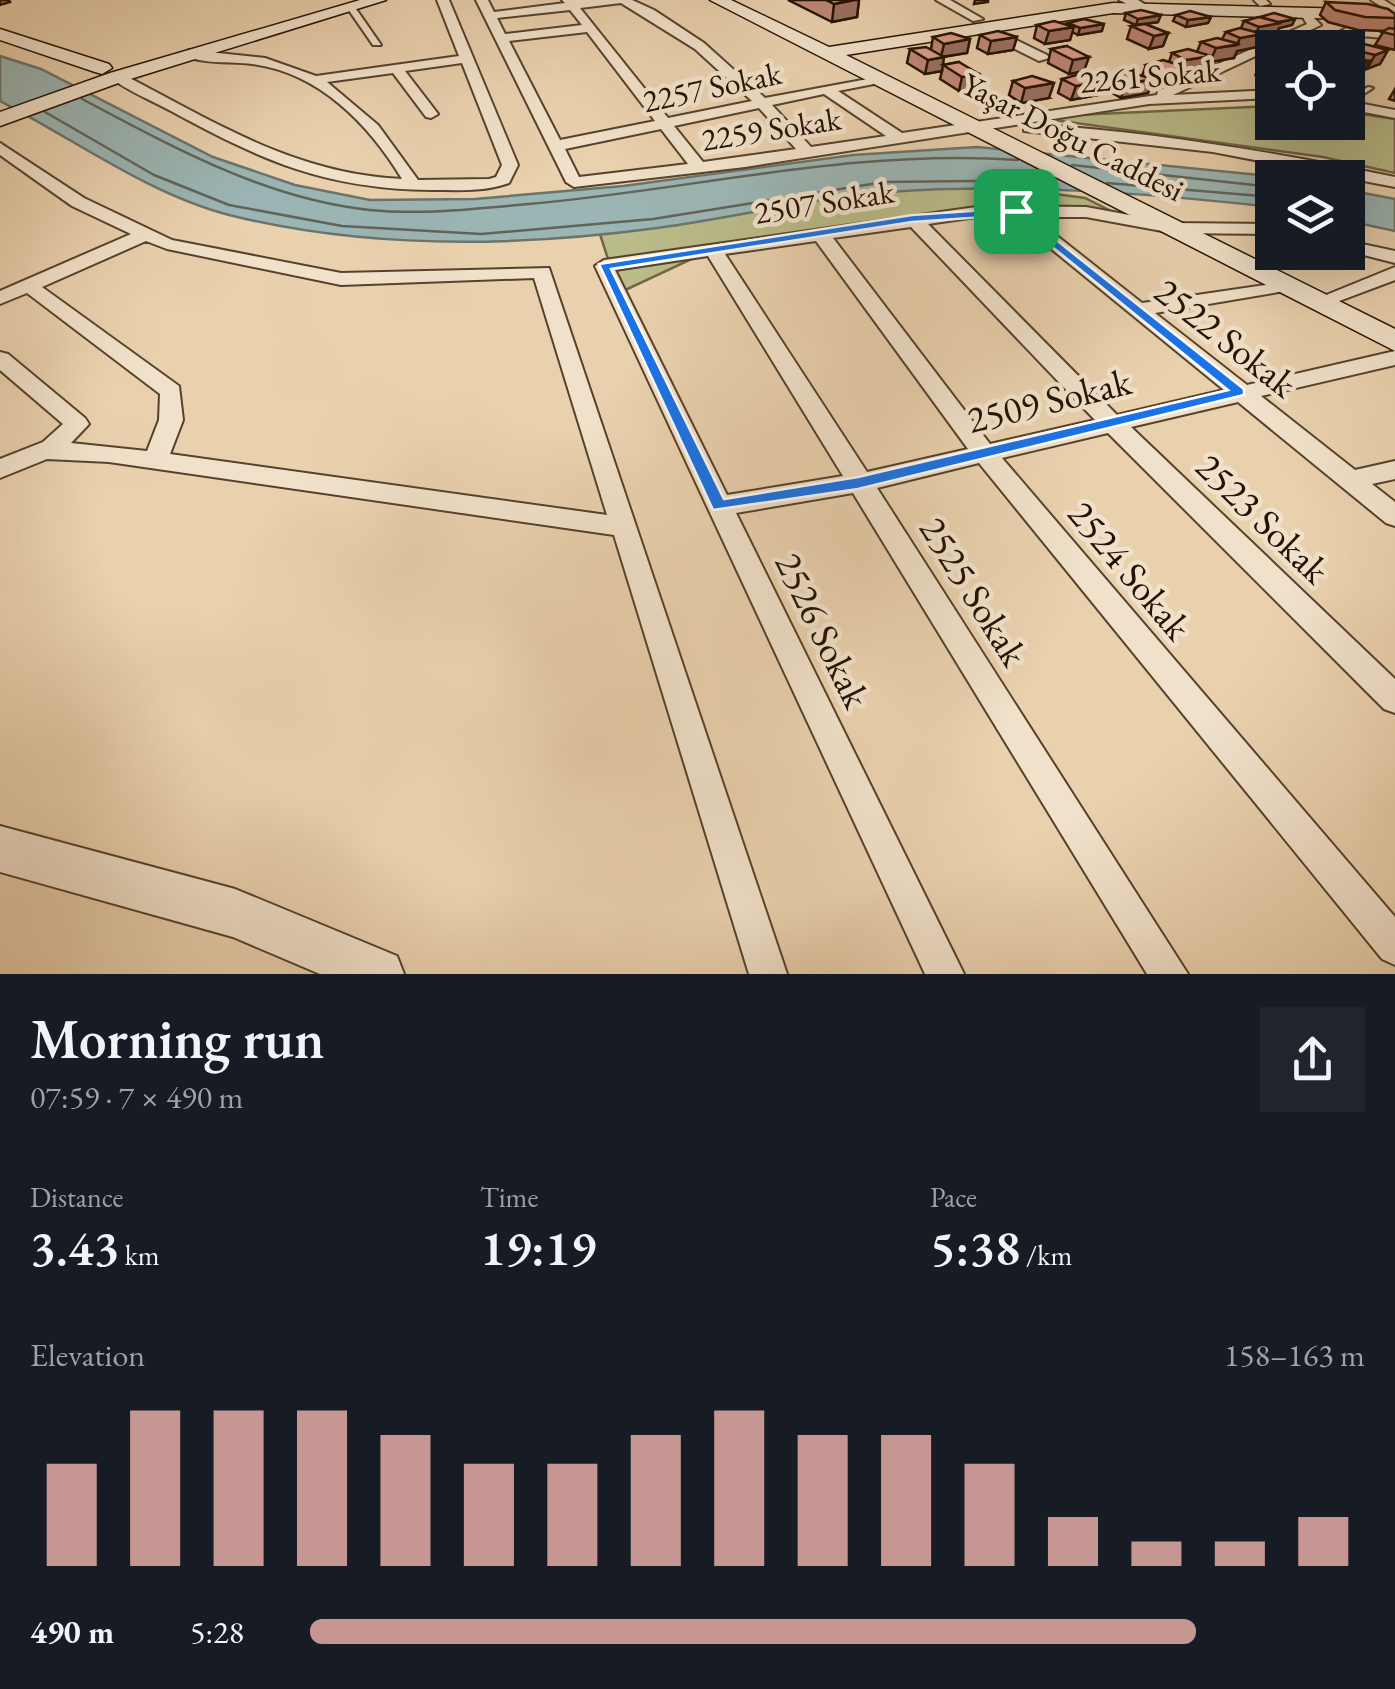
<!DOCTYPE html>
<meta charset="utf-8">
<style>
body{margin:0;font-family:"EB Garamond",serif;background:#20242c;color:#f1f3f6;height:100vh;display:flex;flex-direction:column;font-size:38px;white-space:nowrap}
*{box-sizing:border-box;margin:0}
p{font-size:32px;color:#9ea1a6}
.icon{flex:none;width:55px;height:55px;fill:none;stroke:currentColor;stroke-width:2;stroke-linecap:round;stroke-linejoin:round}
.map{position:relative;height:974px;overflow:hidden}
.side{display:flex;flex-direction:column;background:#171b24;flex:1}
.side>*{flex:none}
.controls{position:absolute;left:1255px;top:30px;display:grid;gap:20px}
.controls a{display:grid;place-items:center;width:110px;height:110px;border-radius:0px;background:#171b24;box-shadow:0 10px 40px #0002;font-size:50px}
.pin{position:absolute;display:grid;place-items:center;width:85px;height:85px;color:#fff;margin:-42px;border-radius:20px;box-shadow:0 5px 15px #0006}
.round{display:grid;place-items:center;flex:none;width:105px;height:105px;border-radius:0px;background:#20242c}
.head{display:flex;align-items:center;justify-content:space-between;height:170px;padding:0 30px}
h1{font-size:55px;font-weight:600;line-height:75px}
.metrics{display:grid;grid-template-columns:repeat(3,1fr);gap:15px;height:170px;padding:10px 30px}
.metrics div{display:grid;align-content:center}
.metrics b{font-size:50px;font-weight:600}
.metrics small{font-size:28px;font-weight:400}
.metrics p{font-size:28px}
.chart{height:280px;padding:20px 30px}
.chart p{display:flex;justify-content:space-between}
.chart svg{width:100%;height:180px;margin-top:10px;stroke:#c59692;stroke-width:6}
ul{padding:0 30px;list-style:none;font-size:32px}
li{display:grid;grid-template-columns:160px 120px 1fr;align-items:center;height:75px}
li i{height:25px;border-radius:12px;background:#c59692}
.map>svg:first-child{display:block}
</style>
<div class="map">
<svg width="1395" height="974" viewBox="0 0 1395 974">
<rect width="100%" height="100%" fill="#ead1ae"/>
<filter id="stains"><feTurbulence type="fractalNoise" baseFrequency=".002" numOctaves="4"/><feColorMatrix values="0 0 0 0 .2 0 0 0 0 .09 0 0 0 0 .02 0 0 0 .5 -.17"/></filter>
<radialGradient id="worn" r=".72"><stop offset=".6" stop-color="#630" stop-opacity="0"/><stop offset="1" stop-color="#630" stop-opacity=".3"/></radialGradient>
<g fill="#b9bb89" stroke="#6e6645" stroke-width="2.5">
<path d="M1272 106V122H1348V112L1395 119V173L1323 157 1032 117Z"/>
<path d="M975 183 1085 198 1113 212 995 211 713 249 619 293 597 225 823 193Z"/>
</g>
<g fill="#9bb5b4" stroke="#6b746c" stroke-width="2.5">
<path d="M0 56 41 69 213 157 295 185 370 200 475 199 623 186 853 155 977 147 1280 177 1272 178V207C1145 193 1017 183 888 192 811 198 734 218 657 228 516 247 369 250 229 215 148 194 74 139 0 101Z"/>
<path d="M1348 190 1395 199V231L1348 221Z"/>
</g>
<g fill="none" stroke-linecap="round" stroke-linejoin="round">
<g stroke="#60645a" stroke-width="2.5">
<path d="M82 99C173 147 265 199 370 210 421 215 477 209 529 204 690 190 855 148 1018 160"/>
<path d="M45 112 154 175 229 205 342 226 481 234 653 219 884 182 1055 180"/>
<path d="M1072 165 1272 187"/>
<path d="M1107 183 1272 197"/>
</g>
<g stroke="#56422c" stroke-width="4">
<path id="service" d="M1368 87 1373 88 1348 104V99Z"/>
</g>
<g stroke="#56422c" stroke-width="4">
<g id="minor">
<path d="M437 0H449L518 165 509 183C484 192 458 190 432 190 325 189 263 161 171 111 151 100 127 91 110 77L122 74C215 122 294 174 402 179 369 124 318 72 252 64 231 61 200 65 183 54L189 50 265 58 316 76 459 56ZM462 63 502 165 496 177 489 179 418 180 378 125 327 82 393 73 426 117 431 118 438 114 405 71Z"/>
<path d="M476 0H488L494 12 565 3 562 0H632L654 10 704 43 765 98 884 76V82L838 91 902 133 1157 95 1158 91 1307 24 1298 10H1306L1321 25 1173 95 1272 90V98L1149 104 745 167 574 187 566 182ZM621 3 695 49 752 101 668 118 580 8ZM570 10 582 25 505 34 497 18ZM587 32 655 121 560 140 509 41ZM824 94 886 136 811 147 772 105ZM759 108 796 149 703 162 674 126ZM661 129 688 164 579 177 565 149Z"/>
<path d="M936 0H950L983 19 973 21Z"/>
<path d="M1254 0H1266L1270 4 1260 6Z"/>
<path d="M1371 0H1384L1395 7V15Z"/>
<path d="M346 6H354L381 45H373Z"/>
<path d="M985 25 1047 55 1049 58 1039 61 981 32Z"/>
<path d="M1348 27 1395 31V39L1350 35 1327 48H1311Z"/>
<path d="M1272 66V89L1256 75Z"/>
<path d="M1348 101 1395 110V118L1348 109Z"/>
<path d="M1029 124C1153 132 1274 152 1395 177V187L1213 152 1024 131V125Z"/>
<path d="M0 143 84 198 172 240 341 273 549 268 787 974H749L614 535 109 462 47 459 0 478V459L43 442 63 424 0 370V352L8 354 85 418 89 424 71 443 147 451 159 420 160 394 27 293 0 304V291L131 234 72 206 0 155ZM146 241 167 249 341 285 534 278 607 515 170 454 183 420 179 386 42 287Z"/>
<path d="M983 206 1086 207 1173 223 1272 224V234L1173 233 1086 217H1033L1142 303 1292 281 1295 285 1285 291 1155 313 1247 385 1395 351V365L1261 396 1355 470 1395 461V479L1372 484 1395 502V526L1386 523 1238 402 1131 427 1395 679V713L1384 709 1108 433 1002 458 1395 917V965L1382 959 979 463 877 488 1188 974H1147L853 493 736 513 964 974H925L595 266 604 260ZM983 216H1011L1224 390 1117 415 928 224ZM911 227 1095 420 990 444 833 238ZM816 241 968 449 867 472 725 254ZM708 256 843 476 727 495 615 270Z"/>
<path d="M1348 241 1395 251V263L1348 251Z"/>
<path d="M1395 267V280L1326 306H1312L1309 302Z"/>
</g>
</g>
<g stroke="#56422c" stroke-width="4">
<g id="tertiary">
<path d="M1119 0H1138L1149 7 1142 11Z"/>
<path d="M0 826 235 889 397 956 404 974H320L233 937 0 872Z"/>
</g>
</g>
<g stroke="#241201" stroke-width="3">
<g id="secondary">
<path d="M360 0H386L124 81 0 126V112L110 73Z"/>
<path d="M710 0H731L829 47 1113 3 1395 10V20L1113 13 846 55 1395 329V351Z"/>
<path d="M0 29 109 64 112 68 102 74 95 72 0 40Z"/>
</g>
</g>
<use href="#service" fill="#f1e1ca" fill-rule="evenodd"/>
<use href="#minor" fill="#f1e1ca" fill-rule="evenodd"/>
<use href="#tertiary" fill="#f1e1ca" fill-rule="evenodd"/>
<use href="#secondary" fill="#f1e1ca" fill-rule="evenodd"/>
</g>
<g fill="#bf8879" stroke="#241201" stroke-width="2.5">
<path d="M788 0H859L857 17 832 22Z"/>
<path d="M1326 2 1395 14V50L1375 45 1384 31 1358 30 1328 22 1320 15Z"/>
<path d="M1126 13 1158 22 1145 24 1168 33 1163 46 1149 49 1127 39 1131 26 1136 25 1124 20Z"/>
<path d="M1176 15 1211 17 1208 23 1186 27 1173 21Z"/>
<path d="M1295 19 1292 25 1279 28 1275 36 1261 38 1257 47 1237 51 1234 58 1209 62 1206 69 1183 73 1180 81 1154 86 1151 84 1148 93 1121 98 1107 90 1112 76H1142L1146 65 1169 62 1172 53 1197 52 1201 42 1222 39 1226 32 1241 28 1244 21Z"/>
<path d="M1068 23 1102 31 1078 35 1072 32 1070 40 1045 44 1034 38 1037 25H1068Z"/>
<path d="M980 35 1017 37 1013 50 988 54 977 48Z"/>
<path d="M933 37 970 39 967 53 943 57V65L959 62 976 88 959 91 940 79 942 71 925 74 907 63 910 49H931Z"/>
<path d="M1067 46 1084 71 1069 74 1048 63 1051 49Z"/>
<path d="M1354 50H1388L1380 64 1365 68 1361 75 1348 80V56H1350Z"/>
<path d="M1062 79 1098 95 1071 100 1058 93Z"/>
<path d="M1013 81 1049 98 1021 103 1009 95Z"/>
<path d="M1395 89V101L1389 99Z"/>
</g>
<g fill="#9b6f63" stroke="#241201" stroke-width="2.5">
<path d="M0 0H9L10 2 0 5Z"/>
<path d="M854 0H859L857 17 832 22 834 4Z"/>
<path d="M975 0H988V2L974 4Z"/>
<path d="M1161 15 1158 22 1136 25 1138 19Z"/>
<path d="M1211 17 1208 23 1186 27 1188 20Z"/>
<path d="M1295 19 1292 25 1279 28 1275 36 1261 38 1257 47 1237 51 1234 58 1210 62 1216 48 1237 45 1240 38 1255 35 1259 27Z"/>
<path d="M1104 24 1102 31 1078 35 1080 28Z"/>
<path d="M1074 27 1070 40 1045 44 1049 31Z"/>
<path d="M1168 33 1163 46 1149 49 1154 36Z"/>
<path d="M1017 37 1013 50 988 54 991 41Z"/>
<path d="M970 39 967 53 941 57 944 44Z"/>
<path d="M1388 50 1380 64 1367 69 1375 55Z"/>
<path d="M1211 56 1206 69 1183 73 1180 81 1154 86 1160 72 1183 68 1186 60Z"/>
<path d="M944 57 942 71 925 74 928 60Z"/>
<path d="M1089 57 1084 71 1069 74 1073 60Z"/>
<path d="M1369 61 1361 75 1348 80 1355 66Z"/>
<path d="M979 74 976 88 959 91 962 77Z"/>
<path d="M1153 79 1148 93 1121 98 1126 84Z"/>
<path d="M1103 81 1098 95 1071 100 1076 86Z"/>
<path d="M1054 83 1049 98 1021 103 1025 88Z"/>
</g>
<g fill="#de9e8d" stroke="#241201" stroke-width="2.5">
<path d="M826 0H854L834 4Z"/>
<path d="M1326 2 1368 4 1388 9 1395 14V18L1365 17 1335 10Z"/>
<path d="M1141 10 1161 15 1138 19 1126 13Z"/>
<path d="M1190 11 1211 17 1188 20 1176 15Z"/>
<path d="M1274 13 1295 19 1278 22 1260 17Z"/>
<path d="M1259 17 1281 23 1259 27 1244 21Z"/>
<path d="M1084 19 1104 24 1080 28 1068 23Z"/>
<path d="M1054 21 1074 27 1049 31 1037 25Z"/>
<path d="M1145 24 1168 33 1154 36 1131 26Z"/>
<path d="M1240 28 1263 34 1240 38 1226 32Z"/>
<path d="M1389 28 1395 29V35L1382 32Z"/>
<path d="M998 31 1017 37 991 41 980 35Z"/>
<path d="M951 33 970 39 944 44 933 37Z"/>
<path d="M1217 38 1240 44 1216 48 1201 42Z"/>
<path d="M1360 43 1388 50 1375 55 1354 50Z"/>
<path d="M1067 46 1089 57 1073 60 1051 49Z"/>
<path d="M926 47 944 57 928 60 910 49Z"/>
<path d="M1188 49 1211 56 1186 60 1172 53Z"/>
<path d="M1348 56 1369 61 1355 66 1348 64Z"/>
<path d="M1163 60 1186 67 1160 72 1146 65Z"/>
<path d="M959 62 979 74 962 77 943 65Z"/>
<path d="M1132 73 1153 79 1126 84 1112 76Z"/>
<path d="M1080 74 1103 81 1076 86 1062 79Z"/>
<path d="M1032 76 1054 83 1025 88 1013 81Z"/>
</g>
<path fill="#1a73e8" stroke="#fff" stroke-width="2.5" fill-rule="evenodd" d="M1016 208 1244 389V395L858 489 713 510 599 264 912 215ZM1013 215 1228 390 858 477 724 499 611 269 912 222Z"/>
<g text-anchor="middle" dominant-baseline="central" stroke-width="9" stroke-linejoin="round" paint-order="stroke">
<g font-size="32" fill="#241201" stroke="#f1e1ca">
<text transform="translate(1150 76) rotate(-5)">2261 Sokak</text>
<text transform="translate(712 87) rotate(-12)">2257 Sokak</text>
<text transform="translate(771 129) rotate(-9)">2259 Sokak</text>
<text transform="translate(1073 137) rotate(27)">Yaşar Doğu Caddesi</text>
<text transform="translate(824 202) rotate(-9)">2507 Sokak</text>
</g>
<g font-size="38" fill="#241201" stroke="#f1e1ca">
<text transform="translate(1226 337) rotate(38)">2522 Sokak</text>
<text transform="translate(1049 400) rotate(-14)">2509 Sokak</text>
<text transform="translate(1263 518) rotate(44)">2523 Sokak</text>
<text transform="translate(1130 570) rotate(50)">2524 Sokak</text>
<text transform="translate(974 591) rotate(58)">2525 Sokak</text>
<text transform="translate(823 630) rotate(64)">2526 Sokak</text>
</g>
</g>
<rect width="100%" height="100%" filter="url(#stains)"/>
<rect width="100%" height="100%" fill="url(#worn)"/>
</svg>
<div class="controls">
<a><svg class="icon" aria-label="locate" viewBox="0 0 24 24"><circle cx="12" cy="12" r="6"/><path d="M12 2v4M12 18v4M2 12h4M18 12h4"/></svg></a>
<a><svg class="icon" aria-label="layers" viewBox="0 0 24 24"><path d="M12 4l9 5-9 5-9-5zM3 14l9 5 9-5"/></svg></a>
</div>
<div class="pin" style="left:1016px;top:211px;background:#1e9e55"><svg class="icon" aria-label="arrive" viewBox="0 0 24 24"><path d="M6 21V4h12l-3 4 3 4H6"/></svg></div>
</div>
<section class="side">
<div class="head"><div><h1>Morning run</h1><p>07:59 · 7 × 490 m</p></div><a class="round"><svg class="icon" aria-label="share" viewBox="0 0 24 24"><path d="M12 15V3M7 8l5-5 5 5M5 13v7h14v-7"/></svg></a></div>
<div class="metrics">
<div><p>Distance</p><b>3.43<small> km</small></b></div>
<div><p>Time</p><b>19:19</b></div>
<div><p>Pace</p><b>5:38<small> /km</small></b></div>
</div>
<div class="chart"><p><span>Elevation</span>158–163 m</p>
<svg viewBox="0 0 160 44" preserveAspectRatio="none"><path d="M5 44V19M15 44V6M25 44V6M35 44V6M45 44V12M55 44V19M65 44V19M75 44V12M85 44V6M95 44V12M105 44V12M115 44V19M125 44V32M135 44V38M145 44V38M155 44V32"/></svg>
</div>
<ul>
<li><b>490 m</b>5:28<i style="width:84%"></i></li>
</ul>
</section>
